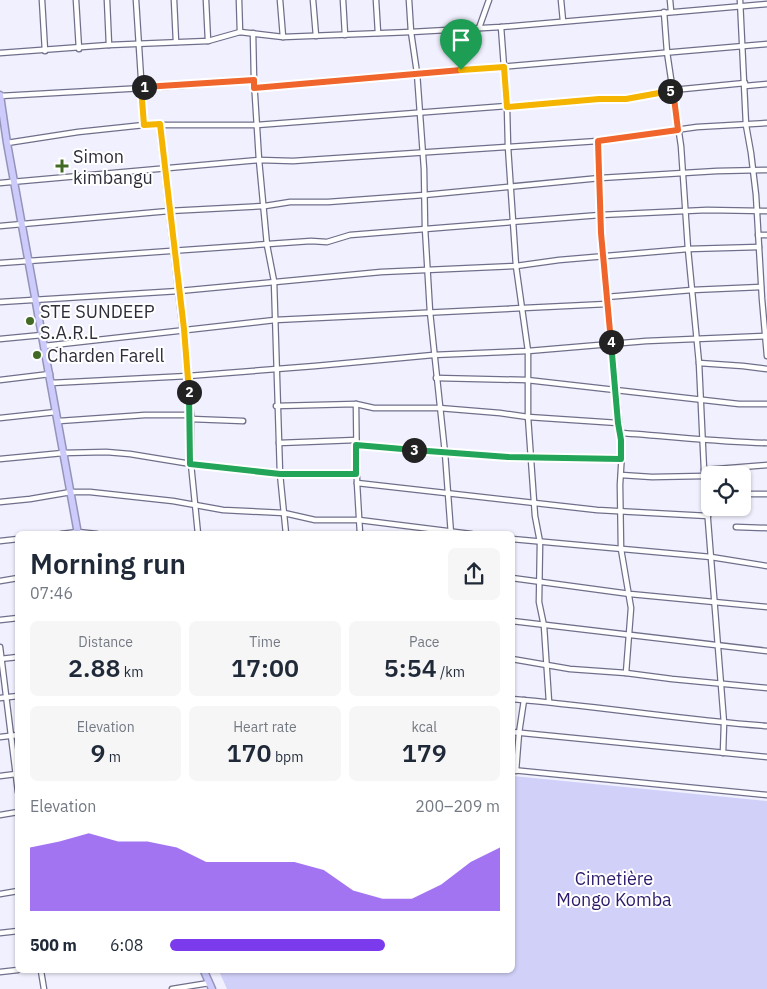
<!DOCTYPE html>
<meta charset="utf-8">
<style>
body{margin:0;font-family:"IBM Plex Sans",sans-serif;background:#f6f6f7;color:#1f2937;height:100vh;display:flex;flex-direction:column;font-size:19px;white-space:nowrap}
*{box-sizing:border-box;margin:0}
p{font-size:16px;color:#747a83}
.icon{flex:none;width:28px;height:28px;fill:none;stroke:currentColor;stroke-width:2;stroke-linecap:round;stroke-linejoin:round}
.map{position:relative;flex:1;overflow:hidden}
.panel{position:absolute;left:15px;top:531px;width:500px;height:442px;display:flex;flex-direction:column;background:#fff;border-radius:8px;box-shadow:0 1px 4px #0004}
.panel>*{flex:none}
.tools{position:absolute;left:701px;top:466px;display:grid;gap:10px}
.tools a{display:grid;place-items:center;width:50px;height:50px;border-radius:8px;background:#fff;box-shadow:0 1px 4px #0004;font-size:25px}
.pin{position:absolute;display:grid;place-items:center;width:42px;height:42px;color:#fff;margin:-51px -21px;border-radius:50% 50% 50% 0;rotate:-45deg;box-shadow:0 0 5px #0007}
.pin .icon{rotate:45deg}
.km{position:absolute;width:25px;height:25px;margin:-12px;border-radius:50%;background:#222;color:#fff;font-size:14px;line-height:25px;text-align:center}
.round{display:grid;place-items:center;flex:none;width:52px;height:52px;border-radius:8px;background:#f6f6f7}
.head{display:flex;align-items:center;justify-content:space-between;height:85px;padding:0 15px}
h1{font-size:28px;font-weight:600;line-height:38px}
.metrics{display:grid;grid-template-columns:repeat(3,1fr);gap:8px;height:85px;padding:5px 15px}
.metrics div{display:grid;align-content:center;border-radius:8px;background:#f6f6f7;text-align:center}
.metrics b{font-size:25px;font-weight:600}
.metrics small{font-size:14px;font-weight:400}
.metrics p{font-size:14px}
.chart{height:140px;padding:10px 15px}
.chart p{display:flex;justify-content:space-between}
.chart svg{width:100%;height:90px;margin-top:5px;fill:#7c3aed;opacity:.7}
ul{padding:0 15px;list-style:none;font-size:16px}
li{display:grid;grid-template-columns:80px 60px 1fr;align-items:center;height:38px}
li i{height:12px;border-radius:6px;background:#7c3aed}
.map>svg:first-child{display:block}
</style>
<div class="map">
<svg width="767" height="989" viewBox="0 0 767 989">
<rect width="100%" height="100%" fill="#f0f0fe"/>
<path fill="#d1d0f8" d="M513 776 767 801V989H227L219 971H512Z"/>
<g fill="none" stroke-linecap="round" stroke-linejoin="round">
<g stroke="#6f6f8b" stroke-width="7">
<g id="minor">
<path d="M42 0 45 51"/>
<path d="M76 0 79 49"/>
<path d="M107 0 109 45"/>
<path d="M136 0 144 125"/>
<path d="M174 0 176 42"/>
<path d="M206 0 208 41"/>
<path d="M239 0 240 32"/>
<path d="M280 0 283 37"/>
<path d="M313 0 316 36"/>
<path d="M343 0 345 35"/>
<path d="M376 0 378 33"/>
<path d="M409 0 411 32 417 73 424 169 425 228 430 312 445 453 451 534"/>
<path d="M561 0 563 21"/>
<path d="M670 0 671 11"/>
<path d="M740 0 746 125 751 153 756 195 762 299 767 356"/>
<path d="M664 12 667 52 681 146 688 249 699 363 704 470 724 723 723 753"/>
<path d="M501 27 507 107 508 147 516 266 528 351V417L535 516 540 542 539 602 544 626 549 702"/>
<path d="M479 28 489 0"/>
<path d="M253 33 254 80 259 160 267 245 274 281 280 474 286 534"/>
<path d="M0 53 109 45 208 41 240 32 283 37 411 32 501 27 767 4"/>
<path d="M745 86 767 84"/>
<path d="M254 88 767 44"/>
<path d="M0 96 180 86 254 80"/>
<path d="M159 124 188 376 191 415V464L198 534"/>
<path d="M598 141 601 233 622 451 620 485 621 549 631 608 626 673"/>
<path d="M7 143 78 132 144 125H257L599 99H626L673 90 745 83"/>
<path d="M0 183 259 160 293 161 598 141 697 127 767 123"/>
<path d="M0 226 169 211 265 206 290 202H328L424 195 600 178 717 171 767 170"/>
<path d="M758 235H767"/>
<path d="M0 263 311 241 327 242 350 235 600 215 707 210 767 211"/>
<path d="M606 297 692 290 761 287"/>
<path d="M0 302 179 291 381 272 516 266 559 260 688 249 759 247"/>
<path d="M0 339 42 335"/>
<path d="M44 346 275 320 607 304"/>
<path d="M699 363 743 366 767 369"/>
<path d="M436 378 527 380 739 404H767"/>
<path d="M0 380 50 374"/>
<path d="M51 383 188 376 315 366 433 355 528 351 646 341 767 336"/>
<path d="M356 404 357 483 360 534"/>
<path d="M276 406 356 404 374 408H439L500 413 528 417 618 423"/>
<path d="M0 418 56 412"/>
<path d="M191 419 243 421"/>
<path d="M59 421 145 415H191"/>
<path d="M620 433C669 436 718 442 767 443"/>
<path d="M279 443 356 440"/>
<path d="M356 445 482 456 621 459"/>
<path d="M0 459 63 453 106 452 130 454 191 464 280 474H356"/>
<path d="M704 470 767 465"/>
<path d="M621 475 652 477 704 476"/>
<path d="M357 483 597 510 708 516"/>
<path d="M742 494H767"/>
<path d="M0 502 30 499 71 492H90L173 501 223 510 284 513 315 520H359L471 534"/>
<path d="M736 527 767 528"/>
<path d="M61 534 78 532 97 534"/>
<path d="M512 539 711 557 767 566"/>
<path d="M0 541 18 539"/>
<path d="M512 578 630 594 767 607"/>
<path d="M0 581 18 578"/>
<path d="M0 620 18 618"/>
<path d="M512 621 767 651"/>
<path d="M0 647 18 792"/>
<path d="M0 659 18 657"/>
<path d="M512 659 570 669 626 673 672 679 767 688"/>
<path d="M0 698 18 696"/>
<path d="M512 699C598 706 682 720 767 726"/>
<path d="M512 732 767 757"/>
<path d="M0 737 18 735"/>
<path d="M512 770 767 795"/>
<path d="M516 771 519 733 524 700"/>
<path d="M0 776 16 774"/>
<path d="M0 815 18 812"/>
<path d="M0 894 18 891"/>
<path d="M0 933 18 931"/>
<path d="M41 971 44 989"/>
<path d="M0 972 18 970"/>
<path d="M172 989 209 983"/>
</g>
</g>
<g stroke="#9594b8" stroke-width="9">
<g id="highway">
<path d="M0 95 7 143 78 534"/>
<path d="M204 971 212 989"/>
</g>
</g>
<use href="#minor" stroke="#fff" stroke-width="4.5"/>
<use href="#highway" stroke="#cccbfb" stroke-width="6"/>
</g>
<g fill="none" stroke-linecap="round" stroke-linejoin="round">
<g stroke="#fff" stroke-width="10">
<path id="split-1" d="M144 87 254 80V88L461 70"/>
</g>
<g stroke="#fff" stroke-width="10">
<path id="split-2" d="M144 87H141L144 125 160 124 184 329 189 392"/>
</g>
<g stroke="#fff" stroke-width="10">
<path id="split-3" d="M189 392 190 464 280 474H356V445L414 450"/>
</g>
<g stroke="#fff" stroke-width="10">
<path id="split-4" d="M414 450 508 457 621 459V440L618 423 611 342"/>
</g>
<g stroke="#fff" stroke-width="10">
<path id="split-5" d="M611 342 601 233 598 141 678 130 673 90 670 91"/>
</g>
<g stroke="#fff" stroke-width="10">
<path id="split-6" d="M461 70 504 67 507 107 599 99H626L670 91"/>
</g>
<use href="#split-1" stroke="#f0652b" stroke-width="6"/>
<use href="#split-2" stroke="#f5b400" stroke-width="6"/>
<use href="#split-3" stroke="#22a559" stroke-width="6"/>
<use href="#split-4" stroke="#22a559" stroke-width="6"/>
<use href="#split-5" stroke="#f0652b" stroke-width="6"/>
<use href="#split-6" stroke="#f5b400" stroke-width="6"/>
</g>
<g fill="#416a25" stroke="#fff" stroke-width="2">
<path d="M59.5 158.5h5v5h5v5h-5v5h-5v-5h-5v-5h5z"/>
<circle cx="30" cy="321" r="5"/>
<circle cx="37" cy="355" r="5"/>
</g>
<g text-anchor="middle" dominant-baseline="central" stroke-width="4" stroke-linejoin="round" paint-order="stroke">
<g font-size="18" fill="#2f2f3b" stroke="#fff" text-anchor="start">
<text x="73" y="156">Simon<tspan x="73" dy="21">kimbangu</tspan></text>
<text x="40" y="311">STE SUNDEEP<tspan x="40" dy="21">S.A.R.L</tspan></text>
<text x="47" y="355">Charden Farell</text>
</g>
<g font-size="18" fill="#2d1b6c" stroke="#fff">
<text x="614" y="878">Cimetière<tspan x="614" dy="21">Mongo Komba</tspan></text>
</g>
</g>
</svg>
<div class="tools">
<a><svg class="icon" aria-label="locate" viewBox="0 0 24 24"><circle cx="12" cy="12" r="6"/><path d="M12 2v4M12 18v4M2 12h4M18 12h4"/></svg></a>
</div>
<div class="pin" style="left:461px;top:70px;background:#1e9e55"><svg class="icon" aria-label="arrive" viewBox="0 0 24 24"><path d="M6 21V4h12l-3 4 3 4H6"/></svg></div>
<b class="km" style="left:144px;top:87px">1</b>
<b class="km" style="left:189px;top:392px">2</b>
<b class="km" style="left:414px;top:450px">3</b>
<b class="km" style="left:611px;top:342px">4</b>
<b class="km" style="left:670px;top:91px">5</b>
<section class="panel">
<div class="head"><div><h1>Morning run</h1><p>07:46</p></div><a class="round"><svg class="icon" aria-label="share" viewBox="0 0 24 24"><path d="M12 15V3M7 8l5-5 5 5M5 13v7h14v-7"/></svg></a></div>
<div class="metrics">
<div><p>Distance</p><b>2.88<small> km</small></b></div>
<div><p>Time</p><b>17:00</b></div>
<div><p>Pace</p><b>5:54<small> /km</small></b></div>
</div>
<div class="metrics">
<div><p>Elevation</p><b>9<small> m</small></b></div>
<div><p>Heart rate</p><b>170<small> bpm</small></b></div>
<div><p>kcal</p><b>179</b></div>
</div>
<div class="chart"><p><span>Elevation</span>200–209 m</p>
<svg viewBox="0 0 160 44" preserveAspectRatio="none"><path d="M0 44V13L10 10L20 6L30 10L40 10L50 13L60 20L70 20L80 20L90 20L100 24L110 34L120 38L130 38L140 31L150 20L160 13V44z"/></svg>
</div>
<ul>
<li><b>500 m</b>6:08<i style="width:65%"></i></li>
</ul>
</section>
</div>
